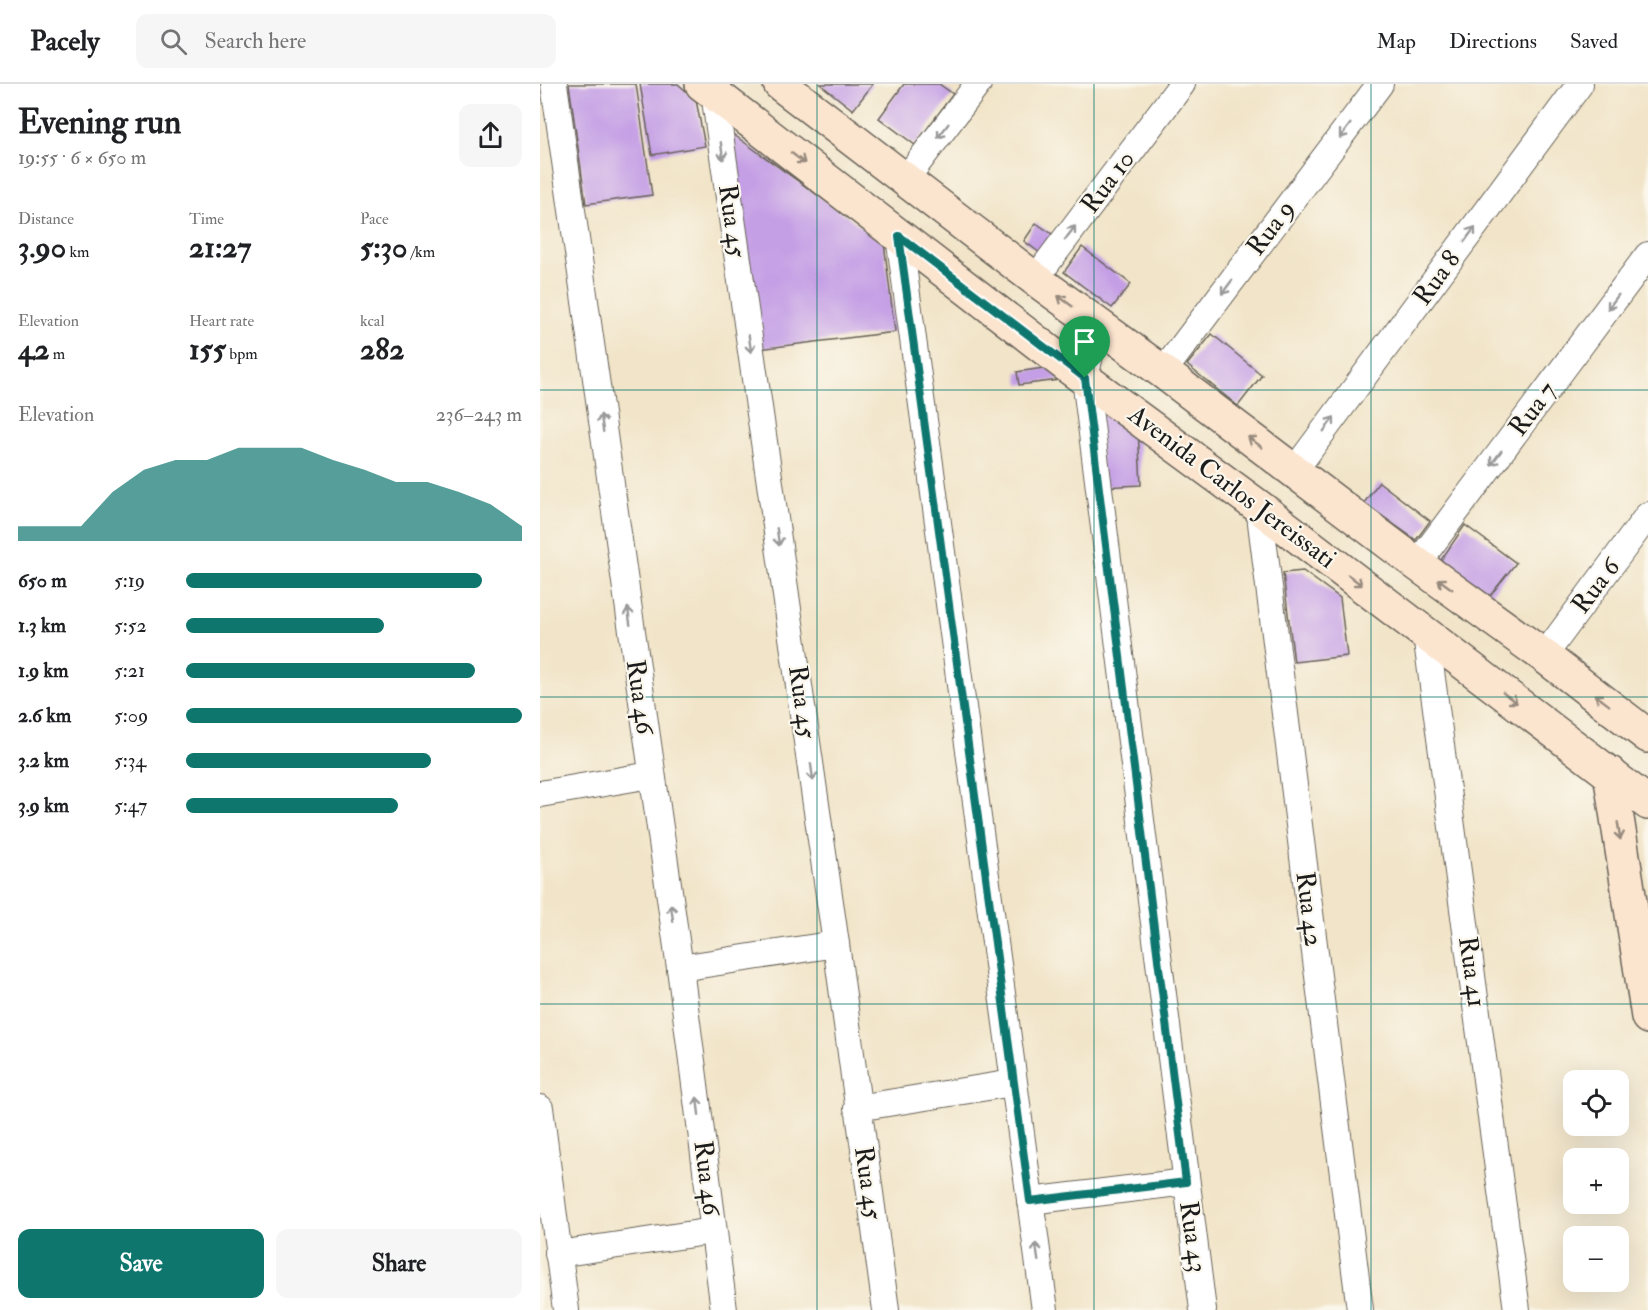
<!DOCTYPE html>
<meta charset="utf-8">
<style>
body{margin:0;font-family:"IM FELL Double Pica",serif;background:#f6f6f6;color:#202124;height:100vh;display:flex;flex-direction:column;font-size:22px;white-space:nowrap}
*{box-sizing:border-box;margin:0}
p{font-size:20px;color:#757577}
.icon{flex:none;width:33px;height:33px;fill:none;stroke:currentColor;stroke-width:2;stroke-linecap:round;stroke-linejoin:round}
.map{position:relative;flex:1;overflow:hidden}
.details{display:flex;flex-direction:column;background:#fff;width:540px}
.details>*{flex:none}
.controls{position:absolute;left:1023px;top:986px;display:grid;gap:12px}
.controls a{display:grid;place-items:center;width:66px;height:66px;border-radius:12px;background:#fff;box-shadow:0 6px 24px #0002;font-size:30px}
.pin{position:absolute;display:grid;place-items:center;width:51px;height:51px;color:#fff;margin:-62px -26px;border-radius:50% 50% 50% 0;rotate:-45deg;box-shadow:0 0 6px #0007}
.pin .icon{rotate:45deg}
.round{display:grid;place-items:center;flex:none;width:63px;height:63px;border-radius:12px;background:#f6f6f6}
.summary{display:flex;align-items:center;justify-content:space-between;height:102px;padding:0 18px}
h1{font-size:33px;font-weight:700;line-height:45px}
.stats{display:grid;grid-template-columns:repeat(3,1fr);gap:9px;height:102px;padding:6px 18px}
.stats div{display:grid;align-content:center}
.stats b{font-size:30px;font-weight:700}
.stats small{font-size:16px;font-weight:400}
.stats p{font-size:16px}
.chart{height:168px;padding:12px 18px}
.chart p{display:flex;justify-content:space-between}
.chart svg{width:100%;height:108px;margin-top:6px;fill:#0f766e;opacity:.7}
.primary-button{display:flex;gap:12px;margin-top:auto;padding:12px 18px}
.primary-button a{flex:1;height:69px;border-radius:12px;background:#0f766e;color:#fff;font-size:24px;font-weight:700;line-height:69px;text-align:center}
.primary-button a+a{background:#f6f6f6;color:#202124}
ul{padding:0 18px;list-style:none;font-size:20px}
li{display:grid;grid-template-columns:96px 72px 1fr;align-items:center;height:45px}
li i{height:15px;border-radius:8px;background:#0f766e}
header{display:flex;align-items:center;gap:36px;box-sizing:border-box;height:84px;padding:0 30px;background:#fff;border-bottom:2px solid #e0e0e0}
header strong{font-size:28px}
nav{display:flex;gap:33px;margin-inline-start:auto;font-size:21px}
.search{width:420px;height:54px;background:#f6f6f6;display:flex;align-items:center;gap:15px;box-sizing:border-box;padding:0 21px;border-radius:12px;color:#757577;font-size:22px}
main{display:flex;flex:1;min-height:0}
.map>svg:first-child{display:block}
</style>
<header>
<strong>Pacely</strong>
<div class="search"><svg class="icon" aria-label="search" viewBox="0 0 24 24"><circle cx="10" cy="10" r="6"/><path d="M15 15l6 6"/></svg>Search here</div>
<nav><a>Map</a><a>Directions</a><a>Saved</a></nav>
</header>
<main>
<section class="details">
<div class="summary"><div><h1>Evening run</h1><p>19:55 · 6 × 650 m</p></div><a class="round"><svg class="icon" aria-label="share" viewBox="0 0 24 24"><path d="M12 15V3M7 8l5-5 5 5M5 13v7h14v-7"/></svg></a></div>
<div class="stats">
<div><p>Distance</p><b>3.90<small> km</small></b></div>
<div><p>Time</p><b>21:27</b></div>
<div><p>Pace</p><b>5:30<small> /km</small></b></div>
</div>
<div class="stats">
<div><p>Elevation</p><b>42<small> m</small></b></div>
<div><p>Heart rate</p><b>155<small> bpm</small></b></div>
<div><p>kcal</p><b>282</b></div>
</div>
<div class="chart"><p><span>Elevation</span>236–243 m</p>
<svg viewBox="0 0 160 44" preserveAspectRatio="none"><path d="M0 44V38L10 38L20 38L30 24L40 15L50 11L60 11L70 6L80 6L90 6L100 11L110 15L120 20L130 20L140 24L150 29L160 38V44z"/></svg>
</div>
<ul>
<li><b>650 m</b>5:19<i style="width:88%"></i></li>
<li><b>1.3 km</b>5:52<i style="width:59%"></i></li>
<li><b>1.9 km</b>5:21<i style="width:86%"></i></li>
<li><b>2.6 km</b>5:09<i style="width:100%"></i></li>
<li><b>3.2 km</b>5:34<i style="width:73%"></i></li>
<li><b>3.9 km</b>5:47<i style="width:63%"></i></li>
</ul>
<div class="primary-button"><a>Save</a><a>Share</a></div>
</section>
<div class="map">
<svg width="1108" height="1226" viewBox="0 0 1108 1226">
<rect width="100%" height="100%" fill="#fbf7ec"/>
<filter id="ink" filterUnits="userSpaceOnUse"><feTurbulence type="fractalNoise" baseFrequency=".0167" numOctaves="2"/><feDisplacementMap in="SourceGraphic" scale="12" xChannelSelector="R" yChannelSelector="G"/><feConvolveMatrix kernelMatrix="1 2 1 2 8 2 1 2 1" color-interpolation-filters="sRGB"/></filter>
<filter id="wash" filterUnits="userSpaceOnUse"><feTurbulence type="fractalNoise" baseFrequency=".008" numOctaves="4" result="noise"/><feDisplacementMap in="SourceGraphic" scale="24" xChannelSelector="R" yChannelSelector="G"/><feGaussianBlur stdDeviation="1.35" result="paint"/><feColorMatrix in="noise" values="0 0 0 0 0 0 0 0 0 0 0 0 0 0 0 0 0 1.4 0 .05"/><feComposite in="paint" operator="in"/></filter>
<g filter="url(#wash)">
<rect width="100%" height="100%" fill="#f1e4c8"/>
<g id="blocks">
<g fill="#c49fe5">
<path d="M29 0H96L112 111 46 120Z"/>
<path d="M100 0H138L156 16 165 62 112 71Z"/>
<path d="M280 0H333L313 26Z"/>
<path d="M364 0H399L413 10 375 61 339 34Z"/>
<path d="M190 48 344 159 355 248 219 265Z"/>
<path d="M496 139 512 150 500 169 484 157Z"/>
<path d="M542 163 591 200 572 224 524 188Z"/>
<path d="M672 250 722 291 698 322 647 281Z"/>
<path d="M517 282 519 296 479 301 477 288Z"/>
<path d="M557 313 598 345 601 401 562 403Z"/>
<path d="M839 398 890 437 876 456 824 419Z"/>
<path d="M925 441 976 479 949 513 901 476Z"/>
<path d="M763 487 800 514 807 572 754 578 743 489Z"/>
</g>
</g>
</g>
<g filter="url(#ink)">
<use href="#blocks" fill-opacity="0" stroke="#676258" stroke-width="1.5"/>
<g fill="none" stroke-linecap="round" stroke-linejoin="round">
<g stroke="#676258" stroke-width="28">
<g id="street">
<path d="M14 0 140 884 184 1226"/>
<path d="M174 9 296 860 346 1226"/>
<path d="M365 96 438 0"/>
<path d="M359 152 505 1226"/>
<path d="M495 195 642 0"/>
<path d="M557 240 545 294 663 1226"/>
<path d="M623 288 840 0"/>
<path d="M754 387 1040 0"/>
<path d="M719 423 820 1226"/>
<path d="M877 480 1108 171"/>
<path d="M886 550 977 1226"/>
<path d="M1004 572 1108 431"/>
<path d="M0 710 111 691"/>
<path d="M140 884 296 860"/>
<path d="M0 1024 26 1226"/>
<path d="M317 1024 473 999"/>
<path d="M490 1117 646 1098"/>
<path d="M18 1170 173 1147"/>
</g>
</g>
<g stroke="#676258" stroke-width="36">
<g id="secondary">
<path d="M162 0 530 284 719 423 1108 719"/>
<path d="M240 0 495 195 623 288 877 480 1004 572 1108 652"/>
<path d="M1070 689 1108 933"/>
</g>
</g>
<use href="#street" stroke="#fff" stroke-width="26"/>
<use href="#secondary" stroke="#fce5cf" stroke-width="33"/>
</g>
<defs><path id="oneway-shaft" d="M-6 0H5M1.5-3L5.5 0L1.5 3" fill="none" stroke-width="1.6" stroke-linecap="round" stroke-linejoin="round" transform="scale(1.5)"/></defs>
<g stroke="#999">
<use href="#oneway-shaft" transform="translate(403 47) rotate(127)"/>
<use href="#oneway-shaft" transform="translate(805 47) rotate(127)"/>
<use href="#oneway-shaft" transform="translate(182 67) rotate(82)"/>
<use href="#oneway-shaft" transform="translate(530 149) rotate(-53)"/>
<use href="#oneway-shaft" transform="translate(930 150) rotate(-54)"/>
<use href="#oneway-shaft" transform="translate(687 203) rotate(127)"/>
<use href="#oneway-shaft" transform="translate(1073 218) rotate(127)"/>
<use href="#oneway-shaft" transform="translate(210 260) rotate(82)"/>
<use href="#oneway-shaft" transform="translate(62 339) rotate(-98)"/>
<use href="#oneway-shaft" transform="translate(789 340) rotate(-54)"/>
<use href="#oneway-shaft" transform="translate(956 374) rotate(127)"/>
<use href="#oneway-shaft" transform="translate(238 453) rotate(82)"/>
<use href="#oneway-shaft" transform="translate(89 532) rotate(-98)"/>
<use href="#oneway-shaft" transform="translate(272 688) rotate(82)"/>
<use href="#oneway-shaft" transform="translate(132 829) rotate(-98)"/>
<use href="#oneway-shaft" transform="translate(158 1022) rotate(-97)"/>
<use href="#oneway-shaft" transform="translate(497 1168) rotate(-98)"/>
</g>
<g stroke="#978b7e">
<use href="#oneway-shaft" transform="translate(258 74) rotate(38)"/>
<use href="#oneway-shaft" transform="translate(525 217) rotate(-144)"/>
<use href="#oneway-shaft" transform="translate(715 358) rotate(-143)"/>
<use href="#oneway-shaft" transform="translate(815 496) rotate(37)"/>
<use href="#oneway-shaft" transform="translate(905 500) rotate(-144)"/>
<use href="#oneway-shaft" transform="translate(970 614) rotate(37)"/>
<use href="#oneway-shaft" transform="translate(1062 616) rotate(-143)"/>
<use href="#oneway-shaft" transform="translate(1079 747) rotate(81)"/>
</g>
</g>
<g fill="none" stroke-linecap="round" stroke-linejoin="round" filter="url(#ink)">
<g stroke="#fff" stroke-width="12">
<path id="route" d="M359 152 545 294 646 1098 490 1117Z"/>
</g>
<use href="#route" stroke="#0f766e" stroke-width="8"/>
</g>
<path fill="none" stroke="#0f766e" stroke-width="1.5" stroke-opacity="0.55" d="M277 0V1226M554 0V1226M831 0V1226M0 306H1108M0 613H1108M0 920H1108"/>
<g text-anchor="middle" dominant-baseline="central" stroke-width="4.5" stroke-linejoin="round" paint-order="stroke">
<g font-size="26" fill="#1c1c1c" stroke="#fbf7ec">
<text transform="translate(568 98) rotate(-53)">Rua 10</text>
<text transform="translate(192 137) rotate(82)">Rua 45</text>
<text transform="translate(731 144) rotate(-53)">Rua 9</text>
<text transform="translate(897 194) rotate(-54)">Rua 8</text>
<text transform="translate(993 325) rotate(-53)">Rua 7</text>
<text transform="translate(692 403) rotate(37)">Avenida Carlos Jereissati</text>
<text transform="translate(1056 502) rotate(-53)">Rua 6</text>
<text transform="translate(100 613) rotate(82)">Rua 46</text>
<text transform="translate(262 618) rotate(82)">Rua 45</text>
<text transform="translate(769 825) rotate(83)">Rua 42</text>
<text transform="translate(932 888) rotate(82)">Rua 41</text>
<text transform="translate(167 1094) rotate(83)">Rua 46</text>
<text transform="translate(328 1099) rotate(82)">Rua 45</text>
<text transform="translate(653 1153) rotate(82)">Rua 43</text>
</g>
</g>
</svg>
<div class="controls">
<a><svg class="icon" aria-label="locate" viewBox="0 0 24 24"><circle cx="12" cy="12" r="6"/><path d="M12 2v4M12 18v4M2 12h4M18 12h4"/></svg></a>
<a>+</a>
<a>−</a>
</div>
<div class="pin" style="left:545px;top:294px;background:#1e9e55"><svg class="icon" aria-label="arrive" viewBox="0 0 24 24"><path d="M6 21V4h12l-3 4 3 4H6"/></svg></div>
</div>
</main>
